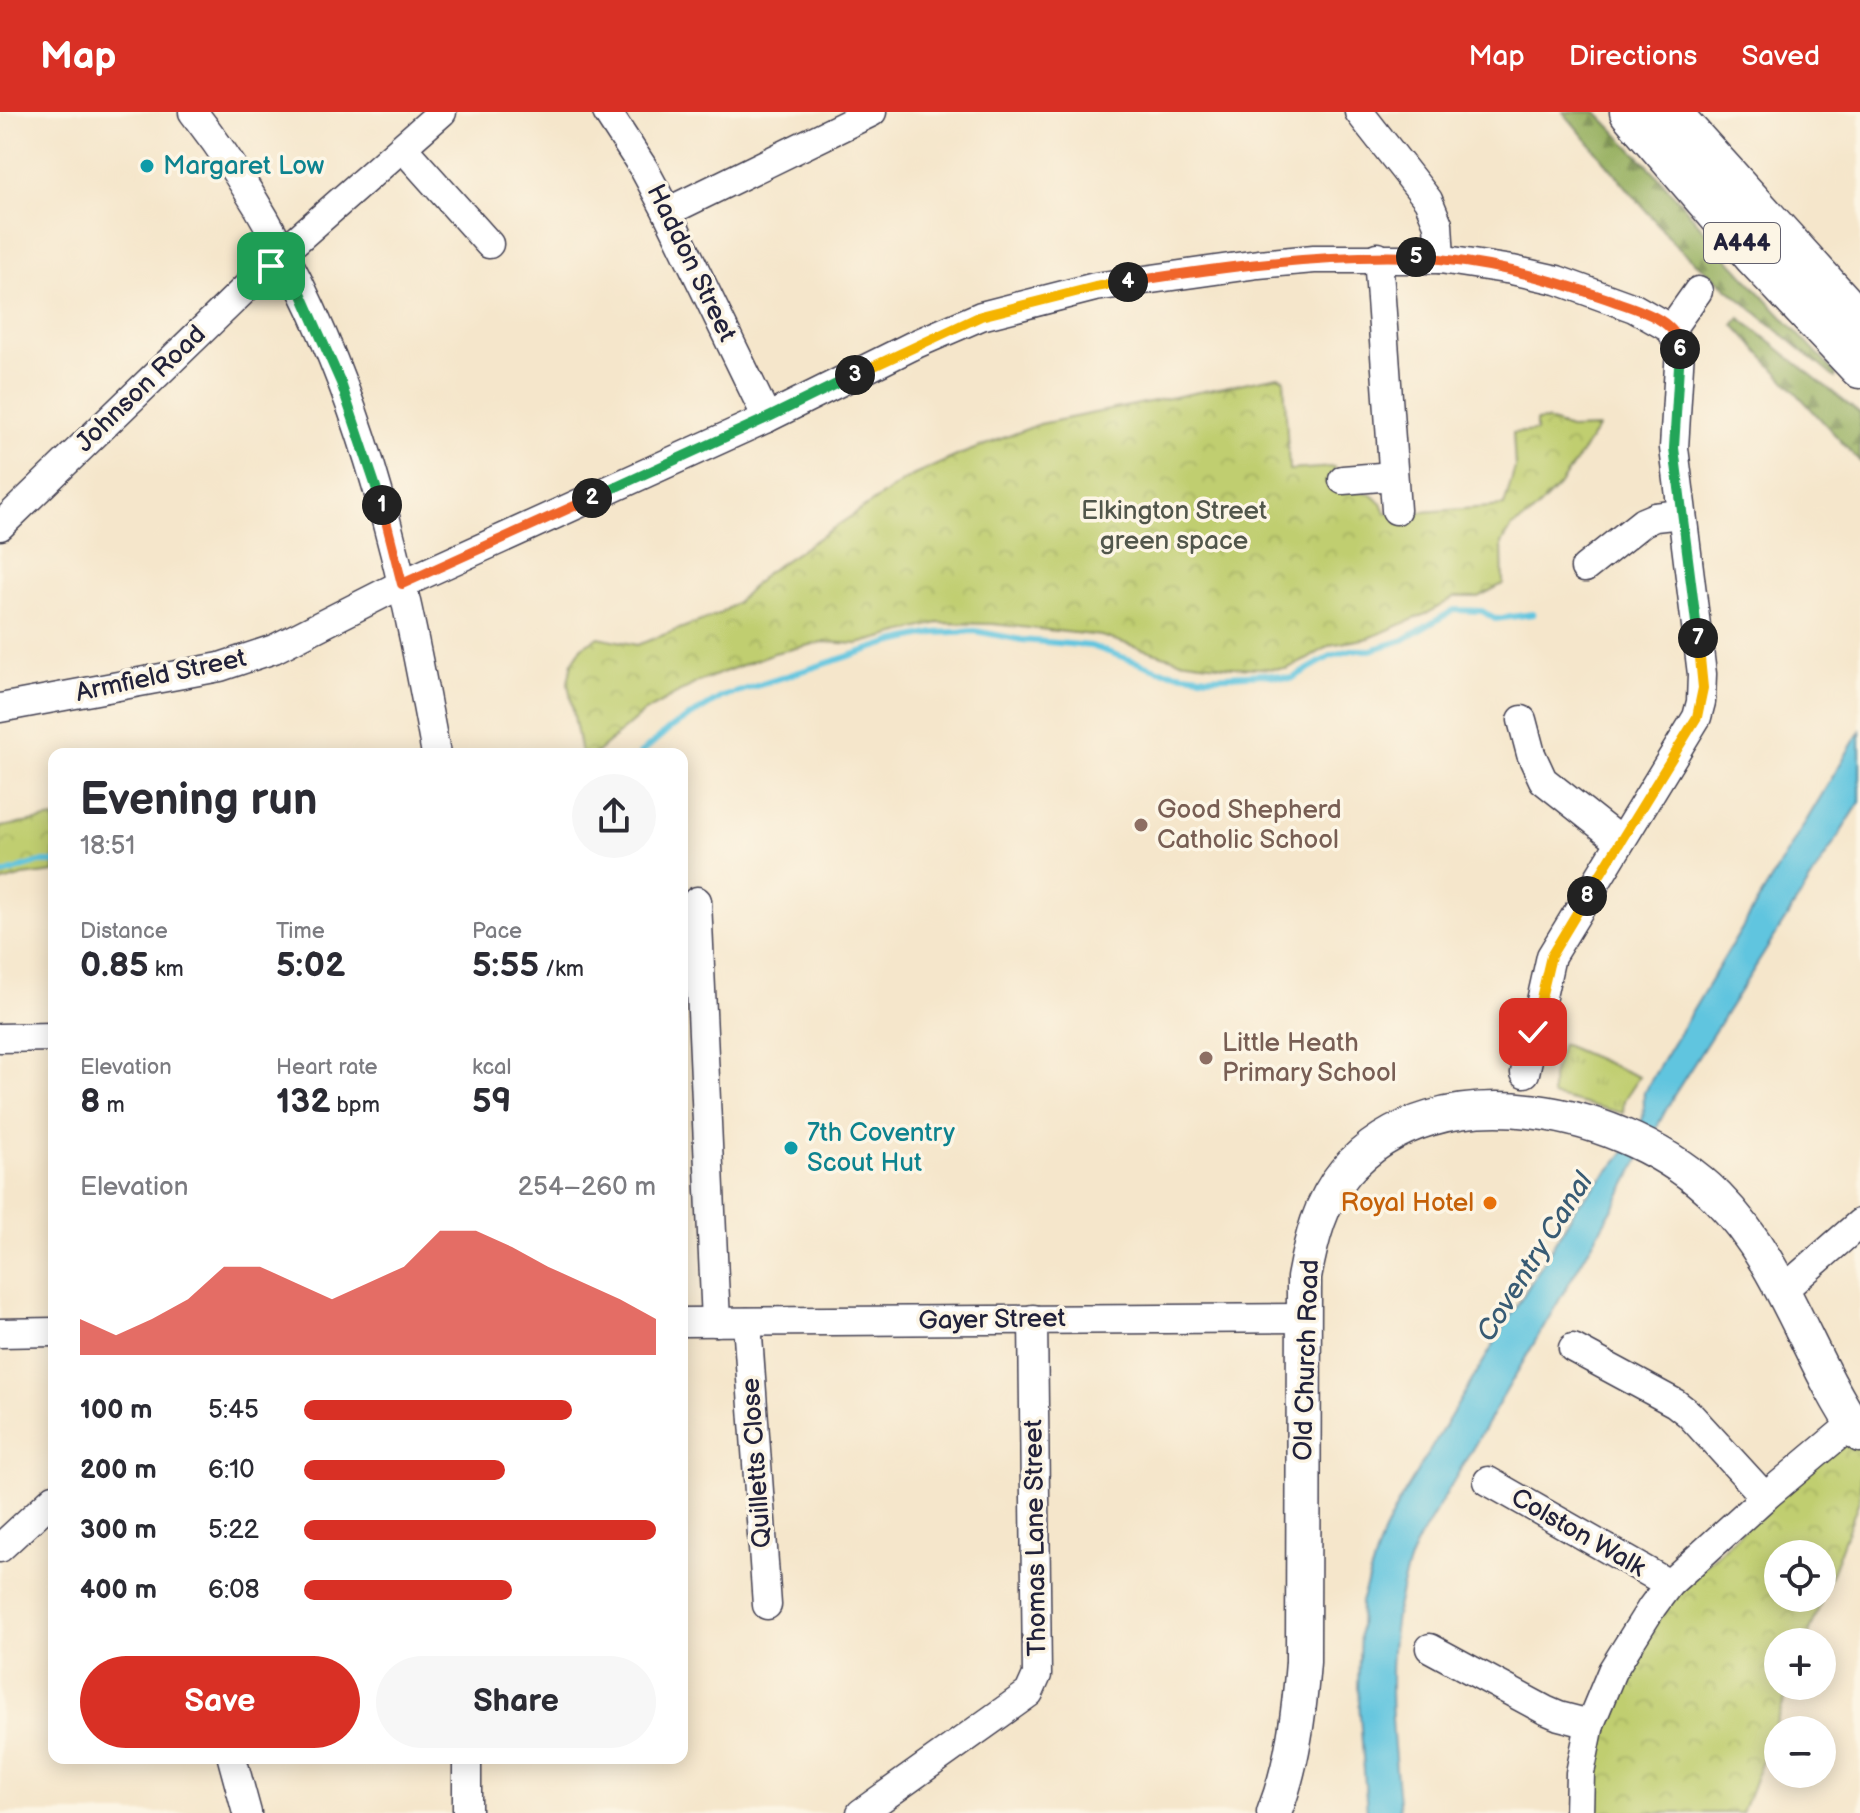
<!DOCTYPE html>
<meta charset="utf-8">
<style>
body{margin:0;font-family:"Balsamiq Sans",sans-serif;background:#f7f7f7;color:#2b2b33;height:100vh;display:flex;flex-direction:column;font-size:30px;white-space:nowrap}
*{box-sizing:border-box;margin:0}
p{font-size:26px;color:#7c7c81}
.icon{flex:none;width:44px;height:44px;fill:none;stroke:currentColor;stroke-width:2;stroke-linecap:round;stroke-linejoin:round}
.map{position:relative;flex:1;overflow:hidden}
.drawer{position:absolute;left:48px;top:636px;width:640px;height:1016px;display:flex;flex-direction:column;background:#fff;border-radius:16px;box-shadow:0 4px 20px #0003}
.drawer>*{flex:none}
.tools{position:absolute;left:1764px;top:1428px;display:grid;gap:16px}
.tools a{display:grid;place-items:center;width:72px;height:72px;border-radius:50%;background:#fff;box-shadow:0 4px 20px #0003;font-size:40px}
.pin{position:absolute;display:grid;place-items:center;width:68px;height:68px;color:#fff;margin:-34px;border-radius:16px;box-shadow:0 4px 12px #0006}
.km{position:absolute;width:40px;height:40px;margin:-20px;border-radius:50%;background:#222;color:#fff;font-size:22px;line-height:40px;text-align:center}
.round{display:grid;place-items:center;flex:none;width:84px;height:84px;border-radius:42px;background:#f7f7f7}
.headline{display:flex;align-items:center;justify-content:space-between;height:136px;padding:0 32px}
h1{font-size:44px;font-weight:700;line-height:60px}
.metrics{display:grid;grid-template-columns:repeat(3,1fr);gap:12px;height:136px;padding:8px 32px}
.metrics div{display:grid;align-content:center}
.metrics b{font-size:34px;font-weight:700}
.metrics small{font-size:22px;font-weight:400}
.metrics p{font-size:22px}
.chart{height:224px;padding:16px 32px}
.chart p{display:flex;justify-content:space-between}
.chart svg{width:100%;height:144px;margin-top:8px;fill:#d93025;opacity:.7}
.action{display:flex;gap:16px;margin-top:auto;padding:16px 32px}
.action a{flex:1;height:92px;border-radius:48px;background:#d93025;color:#fff;font-size:32px;font-weight:700;line-height:92px;text-align:center}
.action a+a{background:#f7f7f7;color:#2b2b33}
ul{padding:0 32px;list-style:none;font-size:26px}
li{display:grid;grid-template-columns:128px 96px 1fr;align-items:center;height:60px}
li i{height:20px;border-radius:10px;background:#d93025}
header{display:flex;align-items:center;gap:48px;box-sizing:border-box;height:112px;padding:0 40px;background:#d93025;color:#fff}
header strong{font-size:38px}
nav{display:flex;gap:44px;margin-inline-start:auto;font-size:28px}
.map>svg:first-child{display:block}
</style>
<header>
<strong>Map</strong>
<nav><a>Map</a><a>Directions</a><a>Saved</a></nav>
</header>
<div class="map">
<svg width="1860" height="1701" viewBox="0 0 1860 1701">
<defs>
<pattern id="grass-tufts" width="24" height="20" patternUnits="userSpaceOnUse" patternTransform="scale(2)"><rect width="24" height="20" fill="#c0ce70"/><path d="M3 7l-1-3M5 7V3M7 7l1-3M15 17l-1-3M17 17v-4M19 17l1-3" fill="none" stroke="#a5b162"/></pattern>
<pattern id="forest-firs" width="22" height="20" patternUnits="userSpaceOnUse" patternTransform="scale(2)"><rect width="22" height="20" fill="#98b162"/><path d="M5 1l3.5 6h-7zM16 11l3.5 6h-7z" fill="#7c9052"/></pattern>
<pattern id="park-crowns" width="20" height="18" patternUnits="userSpaceOnUse" patternTransform="scale(2)"><rect width="20" height="18" fill="#c0ce70"/><path d="M2 6a3 3 0 1 1 6 0M12 15a3 3 0 1 1 6 0" fill="none" stroke="#a5b162"/></pattern>
</defs>
<rect width="100%" height="100%" fill="#fcf5e5"/>
<filter id="ink" filterUnits="userSpaceOnUse"><feTurbulence type="fractalNoise" baseFrequency=".0125" numOctaves="2"/><feDisplacementMap in="SourceGraphic" scale="16" xChannelSelector="R" yChannelSelector="G"/><feConvolveMatrix kernelMatrix="1 2 1 2 8 2 1 2 1" color-interpolation-filters="sRGB"/></filter>
<filter id="wash" filterUnits="userSpaceOnUse"><feTurbulence type="fractalNoise" baseFrequency=".006" numOctaves="4" result="noise"/><feDisplacementMap in="SourceGraphic" scale="32" xChannelSelector="R" yChannelSelector="G"/><feGaussianBlur stdDeviation="1.8" result="paint"/><feColorMatrix in="noise" values="0 0 0 0 0 0 0 0 0 0 0 0 0 0 0 0 0 1.4 0 .05"/><feComposite in="paint" operator="in"/></filter>
<g filter="url(#wash)">
<rect width="100%" height="100%" fill="#f5e6cb"/>
<path fill="url(#grass-tufts)" stroke="#717856" stroke-width="2" d="M1562 932 1639 965 1624 988 1623 1001 1552 984V965Z"/>
<g fill="url(#forest-firs)" stroke="#5d6a4e" stroke-width="2">
<path d="M1563 0H1596L1656 62 1732 151 1836 262 1835 266 1676 134Z"/>
<path d="M1740 206 1860 302V350L1734 213Z"/>
</g>
<g fill="url(#park-crowns)" stroke="#717856" stroke-width="2" fill-rule="evenodd">
<path d="M1278 264 1284 267 1289 358 1334 355 1337 378C1359 379 1377 377 1385 400L1408 401 1504 394 1515 356 1513 321 1536 319V309L1547 308 1569 317 1598 316 1559 374 1530 404 1512 415 1502 431 1503 472 1478 485H1455L1428 501 1369 526 1330 533 1308 547 1286 557 1233 555 1179 548 1101 524 993 512 938 511 858 532 823 530 774 541 698 570 643 601 595 642H581L568 571 572 551 583 534 599 525 637 533 719 502 736 491 766 461 910 365 959 343 1040 312Z"/>
<path d="M54 706V760L23 764 0 771V715Z"/>
<path d="M1850 1319 1860 1338V1386L1806 1530H1778V1574H1790L1742 1701H1583L1587 1635 1658 1497ZM1778 1442H1822V1486H1778Z"/>
</g>
<path fill="#61c5df" stroke="#42748d" stroke-width="2" d="M1860 619V690L1674 983 1617 1089 1415 1435C1379 1521 1392 1611 1400 1701H1367L1358 1575 1361 1490 1383 1422 1399 1390 1575 1097C1594 1072 1636 1036 1643 1005 1645 997 1643 988 1644 980Z"/>
<g fill="none" stroke-linecap="round" stroke-linejoin="round">
<g stroke="#61c5df" stroke-width="6">
<path d="M640 642 669 617 722 585 889 531 934 521 975 519 1022 528 1091 534 1159 558 1184 562 1208 565 1265 562 1291 567 1331 544 1352 538H1371L1403 528 1454 498 1482 499 1495 507 1533 502"/>
<path d="M0 763 40 750H54"/>
</g>
</g>
</g>
<g filter="url(#ink)">
<g fill="none" stroke-linecap="round" stroke-linejoin="round">
<g stroke="#423f51" stroke-width="31">
<g id="minor">
<path d="M193 0C287 120 350 268 388 416 408 490 422 566 436 642"/>
<path d="M607 0 644 57 667 100 767 306"/>
<path d="M1359 0 1428 88 1438 112 1440 147"/>
<path d="M403 36 489 132"/>
<path d="M667 100 872 0"/>
<path d="M1378 145 1396 398"/>
<path d="M1343 368 1393 364"/>
<path d="M0 414 283 140 442 0"/>
<path d="M1585 456 1643 410 1655 405 1681 402"/>
<path d="M0 596 220 555 274 537 402 472 767 306 916 232 981 204 1095 175 1258 152 1314 147H1440L1512 158 1557 168 1634 196 1671 217"/>
<path d="M1522 608 1531 642 1543 668 1620 729"/>
<path d="M697 789 716 1210"/>
<path d="M0 926 54 925"/>
<path d="M1525 961 1551 844 1697 605 1701 590 1702 562 1674 336 1680 237 1671 217 1698 179"/>
<path d="M1783 1178 1860 1111"/>
<path d="M682 1210 1303 1206"/>
<path d="M747 1210 767 1493"/>
<path d="M0 1221 54 1220"/>
<path d="M1573 1236 1675 1291 1689 1302 1765 1385"/>
<path d="M1488 1369 1669 1472"/>
<path d="M0 1436 54 1386"/>
<path d="M1430 1536 1545 1598 1559 1604 1590 1612"/>
<path d="M232 1646 247 1701"/>
<path d="M467 1701V1646"/>
<path d="M861 1701 1029 1581 1037 1563 1033 1207"/>
<path d="M1579 1701 1580 1661 1590 1612 1612 1559 1652 1495 1669 1472 1765 1385 1852 1312"/>
</g>
</g>
<g stroke="#423f51" stroke-width="37">
<path id="major" d="M1274 1701C1293 1653 1299 1601 1303 1550L1304 1166C1311 1128 1320 1090 1345 1060 1437 953 1629 997 1717 1085 1784 1152 1807 1247 1860 1323"/>
</g>
<g stroke="#423f51" stroke-width="43">
<g id="highway">
<path d="M1630 0 1754 144 1860 256"/>
<path d="M1670 0 1860 210"/>
</g>
</g>
<use href="#minor" stroke="#fff" stroke-width="28"/>
<use href="#major" stroke="#fff" stroke-width="34"/>
<use href="#highway" stroke="#fff" stroke-width="40"/>
</g>
</g>
<g fill="none" stroke-linecap="round" stroke-linejoin="round" filter="url(#ink)">
<g stroke="#fff" stroke-width="16">
<path id="split-1" d="M271 154 283 140 341 271 382 393"/>
</g>
<g stroke="#fff" stroke-width="16">
<path id="split-2" d="M382 393 402 472 592 386"/>
</g>
<g stroke="#fff" stroke-width="16">
<path id="split-3" d="M592 386 767 306 855 263"/>
</g>
<g stroke="#fff" stroke-width="16">
<path id="split-4" d="M855 263 981 204 1095 175 1128 170"/>
</g>
<g stroke="#fff" stroke-width="16">
<path id="split-5" d="M1128 170C1223 155 1319 142 1416 145"/>
</g>
<g stroke="#fff" stroke-width="16">
<path id="split-6" d="M1416 145C1484 149 1545 165 1608 187 1632 196 1678 206 1680 237"/>
</g>
<g stroke="#fff" stroke-width="16">
<path id="split-7" d="M1680 237 1674 336 1698 526"/>
</g>
<g stroke="#fff" stroke-width="16">
<path id="split-8" d="M1587 784 1697 605 1703 576 1698 526"/>
</g>
<g stroke="#fff" stroke-width="16">
<path id="split-9" d="M1533 920 1551 844 1587 784"/>
</g>
<use href="#split-1" stroke="#22a559" stroke-width="10"/>
<use href="#split-2" stroke="#f0652b" stroke-width="10"/>
<use href="#split-3" stroke="#22a559" stroke-width="10"/>
<use href="#split-4" stroke="#f5b400" stroke-width="10"/>
<use href="#split-5" stroke="#f0652b" stroke-width="10"/>
<use href="#split-6" stroke="#f0652b" stroke-width="10"/>
<use href="#split-7" stroke="#22a559" stroke-width="10"/>
<use href="#split-8" stroke="#f5b400" stroke-width="10"/>
<use href="#split-9" stroke="#f5b400" stroke-width="10"/>
</g>
<g fill="#0f9aa8" stroke="#fcf5e5" stroke-width="3">
<circle cx="147" cy="54" r="8"/>
<circle cx="791" cy="1036" r="8"/>
</g>
<g fill="#8d6e63" stroke="#fcf5e5" stroke-width="3">
<circle cx="1141" cy="713" r="8"/>
<circle cx="1206" cy="946" r="8"/>
</g>
<circle fill="#e8710a" stroke="#fcf5e5" stroke-width="3" cx="1490" cy="1091" r="8"/>
<g text-anchor="middle" dominant-baseline="central" stroke-width="7" stroke-linejoin="round" paint-order="stroke">
<rect fill="#fcf5e5" stroke="#63616e" stroke-width="2" x="1704" y="111" width="76" height="40" rx="6"/>
<g font-size="24" font-weight="bold" fill="#22223b">
<text x="1742" y="131">A444</text>
</g>
<g font-size="26" fill="#0d838f" stroke="#fcf5e5" text-anchor="start">
<text x="163" y="54">Margaret Low</text>
<text x="807" y="1021">7th Coventry<tspan x="807" dy="30">Scout Hut</tspan></text>
</g>
<g font-size="26" fill="#22223b" stroke="#fcf5e5">
<text transform="translate(691 151) rotate(64)">Haddon Street</text>
<text transform="translate(141 277) rotate(-44)">Johnson Road</text>
<text transform="translate(161 564) rotate(-12)">Armfield Street</text>
<text transform="translate(992 1208) rotate(-1)">Gayer Street</text>
<text transform="translate(1307 1248) rotate(-88)">Old Church Road</text>
<text transform="translate(757 1351) rotate(-94)">Quilletts Close</text>
<text transform="translate(1578 1421) rotate(30)">Colston Walk</text>
<text transform="translate(1036 1426) rotate(-91)">Thomas Lane Street</text>
</g>
<g font-size="26" fill="#51564b" stroke="#fcf5e5">
<text x="1174" y="399">Elkington Street<tspan x="1174" dy="30">green space</tspan></text>
</g>
<g font-size="26" fill="#785e54" stroke="#fcf5e5" text-anchor="start">
<text x="1157" y="698">Good Shepherd<tspan x="1157" dy="30">Catholic School</tspan></text>
<text x="1222" y="931">Little Heath<tspan x="1222" dy="30">Primary School</tspan></text>
</g>
<g font-size="26" fill="#c56008" stroke="#fcf5e5" text-anchor="end">
<text x="1474" y="1091">Royal Hotel</text>
</g>
<g font-size="28" font-style="italic" fill="#385b74" stroke="#fcf5e5">
<text transform="translate(1535 1145) rotate(-58)">Coventry Canal</text>
</g>
</g>
</svg>
<div class="tools">
<a><svg class="icon" aria-label="locate" viewBox="0 0 24 24"><circle cx="12" cy="12" r="6"/><path d="M12 2v4M12 18v4M2 12h4M18 12h4"/></svg></a>
<a>+</a>
<a>−</a>
</div>
<div class="pin" style="left:271px;top:154px;background:#1e9e55"><svg class="icon" aria-label="arrive" viewBox="0 0 24 24"><path d="M6 21V4h12l-3 4 3 4H6"/></svg></div>
<div class="pin" style="left:1533px;top:920px;background:#d93025"><svg class="icon" aria-label="check" viewBox="0 0 24 24"><path d="M5 12l5 5 9-10"/></svg></div>
<b class="km" style="left:382px;top:393px">1</b>
<b class="km" style="left:592px;top:386px">2</b>
<b class="km" style="left:855px;top:263px">3</b>
<b class="km" style="left:1128px;top:170px">4</b>
<b class="km" style="left:1416px;top:145px">5</b>
<b class="km" style="left:1680px;top:237px">6</b>
<b class="km" style="left:1698px;top:526px">7</b>
<b class="km" style="left:1587px;top:784px">8</b>
<section class="drawer">
<div class="headline"><div><h1>Evening run</h1><p>18:51</p></div><a class="round"><svg class="icon" aria-label="share" viewBox="0 0 24 24"><path d="M12 15V3M7 8l5-5 5 5M5 13v7h14v-7"/></svg></a></div>
<div class="metrics">
<div><p>Distance</p><b>0.85<small> km</small></b></div>
<div><p>Time</p><b>5:02</b></div>
<div><p>Pace</p><b>5:55<small> /km</small></b></div>
</div>
<div class="metrics">
<div><p>Elevation</p><b>8<small> m</small></b></div>
<div><p>Heart rate</p><b>132<small> bpm</small></b></div>
<div><p>kcal</p><b>59</b></div>
</div>
<div class="chart"><p><span>Elevation</span>254–260 m</p>
<svg viewBox="0 0 160 44" preserveAspectRatio="none"><path d="M0 44V33L10 38L20 33L30 27L40 17L50 17L60 22L70 27L80 22L90 17L100 6L110 6L120 11L130 17L140 22L150 27L160 33V44z"/></svg>
</div>
<ul>
<li><b>100 m</b>5:45<i style="width:76%"></i></li>
<li><b>200 m</b>6:10<i style="width:57%"></i></li>
<li><b>300 m</b>5:22<i style="width:100%"></i></li>
<li><b>400 m</b>6:08<i style="width:59%"></i></li>
</ul>
<div class="action"><a>Save</a><a>Share</a></div>
</section>
</div>
